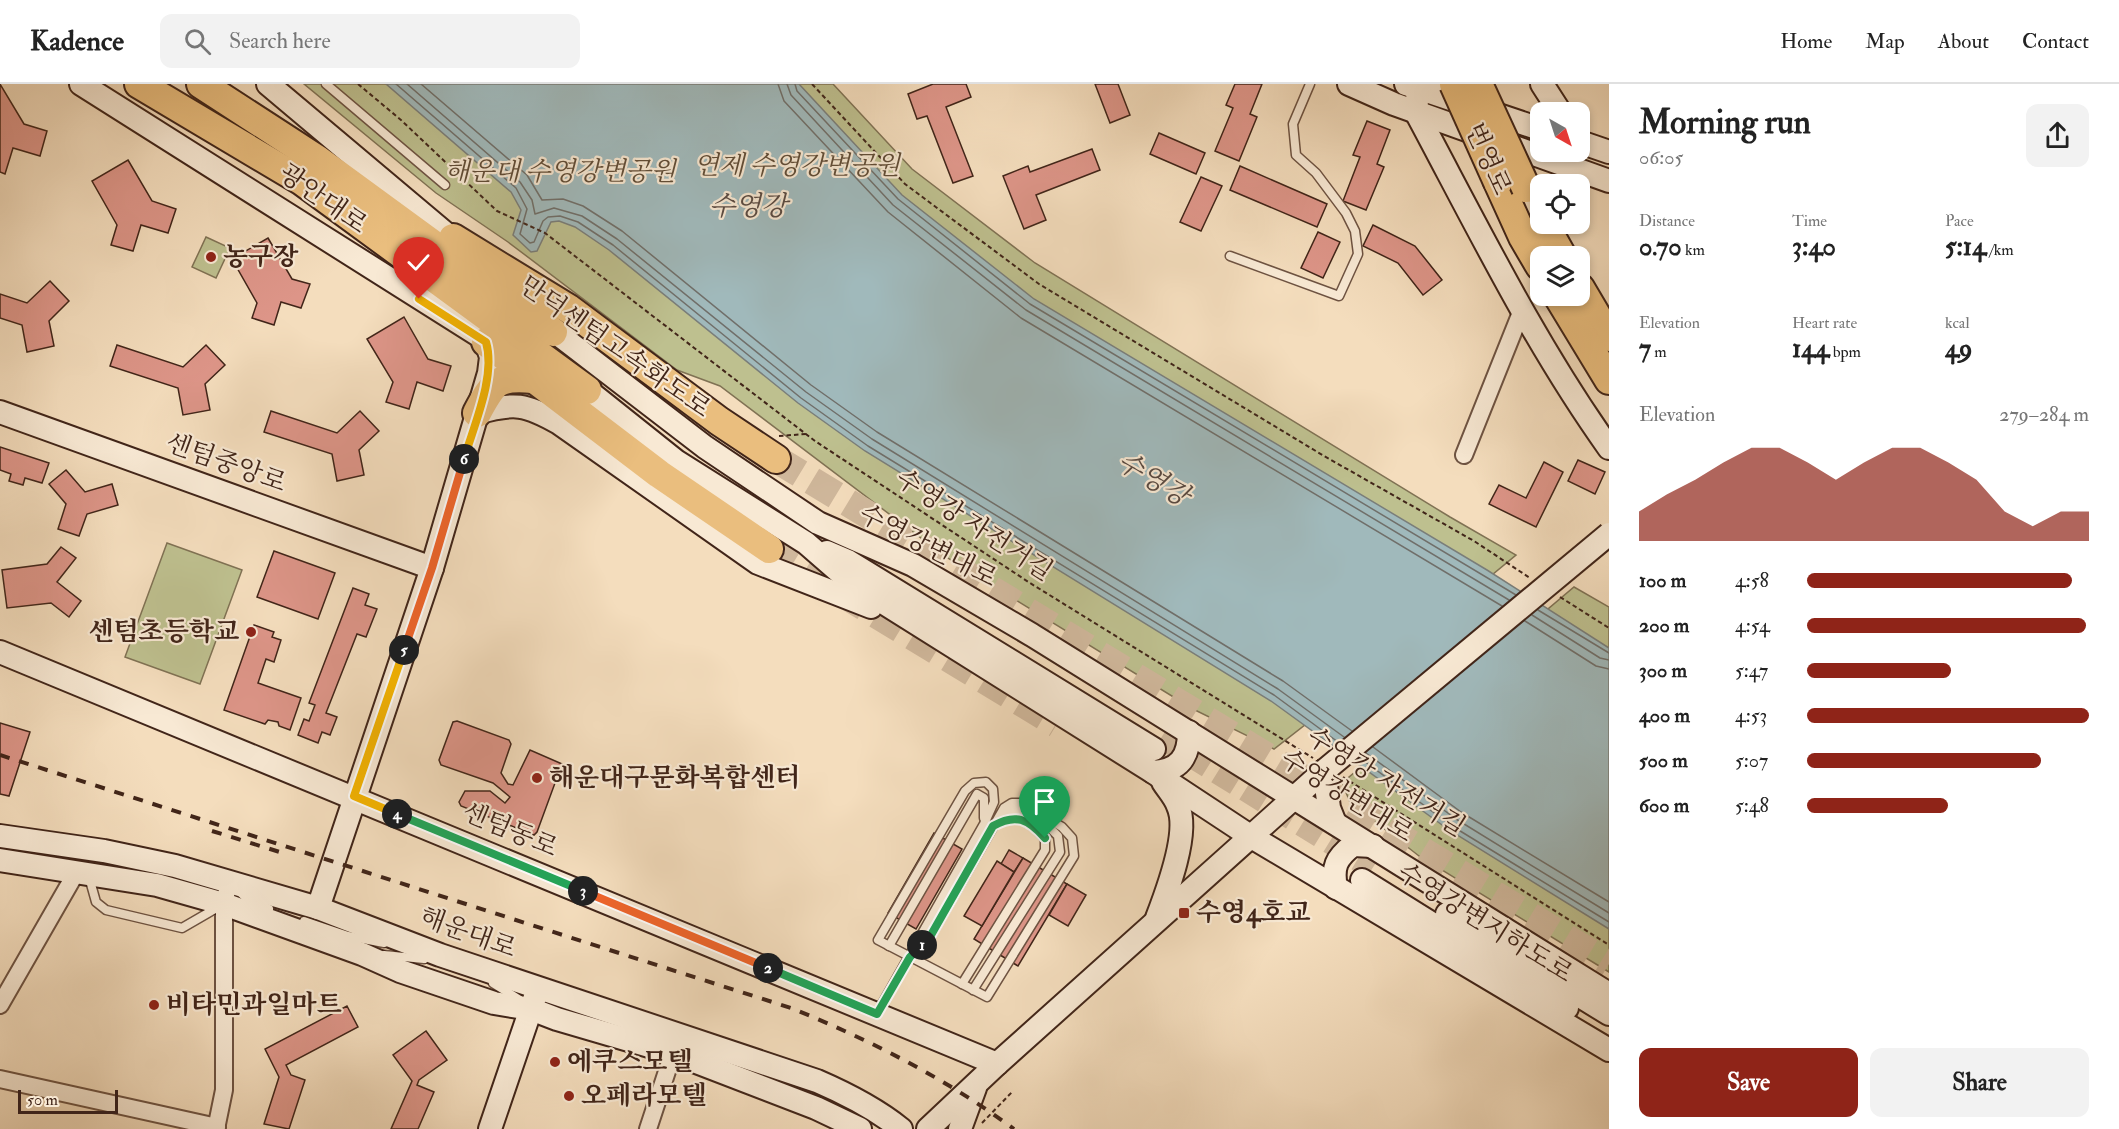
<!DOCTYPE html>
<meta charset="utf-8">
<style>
body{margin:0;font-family:"IM FELL Double Pica","Noto Serif KR",serif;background:#f2f2f2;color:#222;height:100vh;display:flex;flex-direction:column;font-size:22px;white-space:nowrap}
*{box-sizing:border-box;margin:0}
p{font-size:20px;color:#767676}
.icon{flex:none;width:33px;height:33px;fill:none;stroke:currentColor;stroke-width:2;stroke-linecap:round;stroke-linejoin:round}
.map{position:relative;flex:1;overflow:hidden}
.details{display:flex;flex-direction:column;background:#fff;width:510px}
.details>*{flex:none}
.needle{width:39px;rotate:141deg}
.tools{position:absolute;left:1530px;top:18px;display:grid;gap:12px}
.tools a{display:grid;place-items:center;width:60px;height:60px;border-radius:12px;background:#fff;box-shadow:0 3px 9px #0003;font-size:30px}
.scale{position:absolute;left:18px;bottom:15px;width:100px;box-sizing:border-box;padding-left:6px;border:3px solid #412519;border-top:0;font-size:16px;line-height:21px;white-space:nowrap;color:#412519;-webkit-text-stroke:4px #f8e9d4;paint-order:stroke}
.pin{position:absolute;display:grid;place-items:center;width:51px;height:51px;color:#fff;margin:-62px -26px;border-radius:50% 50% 50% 0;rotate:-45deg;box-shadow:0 0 6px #0007}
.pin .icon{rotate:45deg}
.km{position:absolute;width:30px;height:30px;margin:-15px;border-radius:50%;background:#222;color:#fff;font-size:16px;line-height:30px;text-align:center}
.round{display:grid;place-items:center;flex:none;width:63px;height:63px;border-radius:12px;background:#f2f2f2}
.overview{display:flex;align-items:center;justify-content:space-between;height:102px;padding:0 30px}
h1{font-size:33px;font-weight:700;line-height:45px}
.stats{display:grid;grid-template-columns:repeat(3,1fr);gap:9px;height:102px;padding:6px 30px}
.stats div{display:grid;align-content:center}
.stats b{font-size:26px;font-weight:700}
.stats small{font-size:16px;font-weight:400}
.stats p{font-size:16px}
.chart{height:168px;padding:12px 30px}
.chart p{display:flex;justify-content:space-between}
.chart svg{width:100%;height:108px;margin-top:6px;fill:#8f2418;opacity:.7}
.primary-button{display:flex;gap:12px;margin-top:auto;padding:12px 30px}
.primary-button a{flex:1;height:69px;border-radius:12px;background:#8f2418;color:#fff;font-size:24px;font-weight:700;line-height:69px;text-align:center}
.primary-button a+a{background:#f2f2f2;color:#222}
ul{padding:0 30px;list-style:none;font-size:20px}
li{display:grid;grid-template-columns:96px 72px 1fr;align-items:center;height:45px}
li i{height:15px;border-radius:8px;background:#8f2418}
header{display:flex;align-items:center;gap:36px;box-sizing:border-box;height:84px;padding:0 30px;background:#fff;border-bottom:2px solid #e0e0e0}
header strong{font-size:28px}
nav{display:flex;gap:33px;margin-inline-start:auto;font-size:21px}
.search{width:420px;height:54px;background:#f2f2f2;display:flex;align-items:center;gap:15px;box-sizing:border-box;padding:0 21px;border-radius:12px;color:#767676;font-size:22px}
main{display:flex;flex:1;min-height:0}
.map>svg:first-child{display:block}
</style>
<header>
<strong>Kadence</strong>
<div class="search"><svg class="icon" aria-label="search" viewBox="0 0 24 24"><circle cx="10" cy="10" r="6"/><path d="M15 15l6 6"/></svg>Search here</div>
<nav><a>Home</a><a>Map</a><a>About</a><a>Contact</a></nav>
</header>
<main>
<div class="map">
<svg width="1609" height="1045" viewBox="0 0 1609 1045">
<rect width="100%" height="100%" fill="#f4ddbd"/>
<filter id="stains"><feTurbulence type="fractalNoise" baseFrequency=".00333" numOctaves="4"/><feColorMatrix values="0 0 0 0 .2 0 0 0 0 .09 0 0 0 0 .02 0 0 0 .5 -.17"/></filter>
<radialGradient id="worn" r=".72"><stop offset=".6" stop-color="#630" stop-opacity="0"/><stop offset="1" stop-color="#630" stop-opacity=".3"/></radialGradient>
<g fill="#bec08f" stroke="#807254" stroke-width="1.5">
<path d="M304 0H833L912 85 1035 179 1450 433 1516 471 1406 562 1274 665 1193 625 946 473 720 302 677 286 508 158 436 109Z"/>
<path d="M206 153 230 164 216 194 192 183Z"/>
<path d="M167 459 242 486 200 600 125 573Z"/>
<path d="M1574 503 1609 523V888L1419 772 1350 718 1342 699Z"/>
</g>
<path fill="#a0b9bb" stroke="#7a7e7a" stroke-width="1.5" d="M386 0H799L902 111 1034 215 1487 486 1609 564V845L1449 746 1271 617 865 367 798 319 609 166 575 143 559 137 551 138 537 167 531 168 513 151 521 126 511 108Z"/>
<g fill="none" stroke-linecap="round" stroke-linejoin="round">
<g stroke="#706f6a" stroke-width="1.5">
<path d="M396 0 516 104 527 125 520 150 530 159 534 158 543 137 548 133 560 132 578 138 613 161 801 314 868 362 1274 611 1338 658"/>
<path d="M407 0 520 98 532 116 535 130 554 124 582 132 617 155 806 308 872 355 1278 605 1344 653"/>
<path d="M421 0 527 91 542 116 563 115 583 122 622 147 811 301 877 348 1283 597 1352 647"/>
<path d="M778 0 784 17 888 128 1021 234 1502 522"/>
<path d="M787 0 791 11 893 121 1026 226 1509 516"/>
<path d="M795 0 797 7 898 115 1030 220 1516 511"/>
<path d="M1538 526 1609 569"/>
<path d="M1532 531 1600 574 1609 576"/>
<path d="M1525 537 1596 582 1609 585"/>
<path d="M1373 663 1461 728 1609 818"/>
<path d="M1366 669 1456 735 1609 829"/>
<path d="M1360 674 1452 742 1609 838"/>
</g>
</g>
<g fill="#dd9588" stroke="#412519" stroke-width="1.5">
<path d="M0 0 24 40 47 47 40 72 13 64 5 90 0 88Z"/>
<path d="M933 0H966L971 13 946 23 973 92 953 99 927 32 917 35 908 10Z"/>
<path d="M1095 0H1118L1130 31 1110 39Z"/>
<path d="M1235 0H1262L1250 30 1257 33 1239 77 1215 67 1233 24 1226 21Z"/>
<path d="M1367 37 1390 46 1377 80 1384 83 1366 126 1343 117 1360 73 1353 71Z"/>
<path d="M1159 49 1205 69 1196 90 1150 70Z"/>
<path d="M1092 65 1100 86 1036 111 1046 136 1024 145 1003 92 1028 82 1030 88Z"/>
<path d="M128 76 152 117 176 125 168 149 141 141 133 167 111 161 117 141 92 97Z"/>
<path d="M1240 82 1327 120 1317 143 1230 106Z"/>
<path d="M1201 93 1222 102 1201 147 1180 138Z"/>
<path d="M1373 141 1415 162 1442 196 1423 211 1398 179 1363 162Z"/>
<path d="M1318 148 1340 158 1323 194 1301 184Z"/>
<path d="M268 154 292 195 310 200 301 224 281 218 274 241 252 234 257 219 232 175Z"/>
<path d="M50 197 69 217 49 237 54 262 27 268 22 241 0 234V210L27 219Z"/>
<path d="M404 233 428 275 451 282 443 307 417 298 409 325 386 318 393 298 367 255Z"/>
<path d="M117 261 183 283 206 261 225 281 205 300 210 326 183 331 178 304 110 282Z"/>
<path d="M271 327 337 349 360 327 379 347 359 366 364 391 337 397 332 370 264 348Z"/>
<path d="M0 363 49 379 42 399 25 394 23 401 9 397 11 390 0 386Z"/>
<path d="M1578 376 1605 388 1595 410 1568 397Z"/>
<path d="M1544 378 1563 388 1536 443 1489 420 1499 401 1526 414Z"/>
<path d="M66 386 85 408 112 400 118 421 87 430 79 452 58 445 66 420 49 400Z"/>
<path d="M61 463 76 474 57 498 81 517 69 533 51 519 7 524 2 486 47 480Z"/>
<path d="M274 467 335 489 318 535 257 513Z"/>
<path d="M353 504 369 510 365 521 377 525 366 553 357 550 326 629 337 633 330 651 322 648 318 659 298 651 304 635 309 637 315 621 309 619Z"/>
<path d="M254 541 274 548 272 553 281 556 274 578 266 575 258 599 301 614 290 646 279 642 278 638 268 636 265 640 224 626Z"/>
<path d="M457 637 509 656 511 660 501 689 508 700 513 701 530 666 562 680 537 748 534 751 461 722 459 718 465 707H490L505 719 510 713 493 699 441 681 439 676 453 638Z"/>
<path d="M0 639 30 648 9 712 0 710Z"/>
<path d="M934 749 962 765 916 845 888 829Z"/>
<path d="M1009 766 1023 774 1014 788 1001 780Z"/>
<path d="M1023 774 1067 800 1018 882 974 855Z"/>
<path d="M997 777 1014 788 982 842 964 832Z"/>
<path d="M1067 800 1086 811 1068 842 1049 831Z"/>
<path d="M347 922 358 943 286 981 291 991 305 996 289 1045 264 1040 279 993 265 965Z"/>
<path d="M426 947 447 976 419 996 417 1001 434 1008 418 1045H391L412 997 393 971Z"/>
</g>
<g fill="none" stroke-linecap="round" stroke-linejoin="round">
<path stroke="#d0b89c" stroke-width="22" stroke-dasharray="22 11" stroke-linecap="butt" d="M1161 654 1372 785"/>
<g stroke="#d0b89c" stroke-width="28" stroke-dasharray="28 14" stroke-linecap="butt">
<path d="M776 375 1609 880"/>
<path d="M769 465 1057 640"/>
</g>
<g stroke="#6e5342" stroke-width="11">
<g id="lane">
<path d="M326 0 445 101"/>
<path d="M1230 172 1339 212 1358 170 1355 147 1346 129 1316 89 1296 71 1293 40 1310 0"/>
<path d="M89 793 96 818 106 826 182 844 220 822"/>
<path d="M239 807 247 815 269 825"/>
<path d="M304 837 348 852 384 859"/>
<path d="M889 862 977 710 984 714V734"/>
<path d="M384 871 424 875"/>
<path d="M493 899 523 918"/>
<path d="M962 900 1045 766V755C1035 742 1018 728 1001 737"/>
<path d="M973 906 1060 768 1058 752 1048 742 1019 726 1011 727 1000 735"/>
<path d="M877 929 984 740 994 718 993 705 986 698 974 699 965 707 878 856C914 875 951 894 987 913L1074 772 1072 754 1062 743 1022 719H1012L1004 724 931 851 910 873"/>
</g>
</g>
<g stroke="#6e5342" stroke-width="20">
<g id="street">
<path d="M1464 371 1522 226"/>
<path d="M0 921 77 787"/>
<path d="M0 995 217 1043"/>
<path d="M216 1045 224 1006V820L229 798"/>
<path d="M648 1045 673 969"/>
</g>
</g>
<g stroke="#412519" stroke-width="26">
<g id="secondary">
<path d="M81 0 499 264"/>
<path d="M268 0 464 165"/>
<path d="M1349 0 1394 20 1609 97"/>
<path d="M1406 0 1540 45"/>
<path d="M1542 0 1560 28"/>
<path d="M1418 5 1416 28C1477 142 1534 259 1609 364"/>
<path d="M1580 58 1609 68"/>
<path d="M541 237 705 363 818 439 913 481 1032 551 1609 910"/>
<path d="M572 299 587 306 676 377 806 459 852 499 1153 688 1250 752 1609 966"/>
<path d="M0 328 432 484"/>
<path d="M477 329C514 318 526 320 559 339L758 479 871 523"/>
<path d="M827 468 848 477 1154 665"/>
<path d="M0 568 997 980"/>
<path d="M1324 687 1329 724 1335 739"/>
<path d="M1153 688C1179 687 1189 673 1189 648"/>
<path d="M0 752 104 767 175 782 318 824 440 871 817 997C847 1010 875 1024 901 1045"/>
<path d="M0 776 157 801 224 820 362 870 400 887 494 919 531 925 557 935 673 969 816 1024 860 1045"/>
<path d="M1362 796 1567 924"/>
<path d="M1336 804C1332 783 1336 774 1353 761L1373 762"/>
<path d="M318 824 432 484 489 289 491 273 486 258"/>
<path d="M1447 830 1609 930"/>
<path d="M1157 834C1167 808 1190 748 1178 722 1175 713 1168 706 1163 698"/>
<path d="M490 1045 536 910"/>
<path d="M928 1045 997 980 1324 687"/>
<path d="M960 1045 975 1004"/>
</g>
</g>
<g stroke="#412519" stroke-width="32">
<g id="highway">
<path d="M139 0 302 97 587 306"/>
<path d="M201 0 318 76 553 248"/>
<path d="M1498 98 1523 153 1540 182"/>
<path d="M1544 140 1562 172"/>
<path d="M453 154 569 225 719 337 776 375"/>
<path d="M1580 204 1609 253"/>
<path d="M1558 212 1609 296"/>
<path d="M486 258 659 390 769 465"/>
<path d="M477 329C494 297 497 292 533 295"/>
</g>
</g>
<g stroke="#412519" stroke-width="2" stroke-dasharray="4.5 3" stroke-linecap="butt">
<path d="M358 0 401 36 497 127 545 149 815 357 1030 499 1313 674"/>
<path d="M812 0 905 100 1039 200 1324 372 1474 457 1530 494"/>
<path d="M779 352 806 350"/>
<path d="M1560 513 1609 544"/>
<path d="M1343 693 1609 861"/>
<path d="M982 1039 1013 1007"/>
</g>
<use href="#lane" stroke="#f8e9d4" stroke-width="8"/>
<use href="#street" stroke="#f8e9d4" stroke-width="16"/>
<use href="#secondary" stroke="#f8e9d4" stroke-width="22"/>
<use href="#highway" stroke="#eabe7e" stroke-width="28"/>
<g stroke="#412519" stroke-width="4" stroke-dasharray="10 10" stroke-linecap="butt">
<path d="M0 671 791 924C870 956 945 994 1014 1045"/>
<path d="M212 747 283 769"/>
</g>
<g stroke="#412519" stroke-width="26" stroke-linecap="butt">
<path id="secondary-bridge" d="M1324 687 1609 450"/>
</g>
<g stroke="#412519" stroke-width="32" stroke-linecap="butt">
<g id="highway-bridge">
<path d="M1454 0 1498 98"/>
<path d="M1479 2 1526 104"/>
</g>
</g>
<use href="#secondary-bridge" stroke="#f8e9d4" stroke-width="22"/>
<use href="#highway-bridge" stroke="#eabe7e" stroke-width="28"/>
</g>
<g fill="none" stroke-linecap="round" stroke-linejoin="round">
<g stroke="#fff" stroke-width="12">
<path id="split-1" d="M922 861 931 851 993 742C1016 729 1028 735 1045 754"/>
</g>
<g stroke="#fff" stroke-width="12">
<path id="split-2" d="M768 884 877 930 910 873 922 861"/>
</g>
<g stroke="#fff" stroke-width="12">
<path id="split-3" d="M583 807 768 884"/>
</g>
<g stroke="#fff" stroke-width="12">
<path id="split-4" d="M397 730 583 807"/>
</g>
<g stroke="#fff" stroke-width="12">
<path id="split-5" d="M397 730 354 712 404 566"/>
</g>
<g stroke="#fff" stroke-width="12">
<path id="split-6" d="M404 566 432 484 464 375"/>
</g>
<g stroke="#fff" stroke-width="12">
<path id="split-7" d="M419 215 486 258C496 292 474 341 464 375"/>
</g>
<use href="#split-1" stroke="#22a559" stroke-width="8"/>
<use href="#split-2" stroke="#22a559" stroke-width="8"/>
<use href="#split-3" stroke="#f0652b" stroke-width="8"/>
<use href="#split-4" stroke="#22a559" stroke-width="8"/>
<use href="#split-5" stroke="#f5b400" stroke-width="8"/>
<use href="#split-6" stroke="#f0652b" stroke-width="8"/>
<use href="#split-7" stroke="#f5b400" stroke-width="8"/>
</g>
<g fill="#8f2418" stroke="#f8e9d4" stroke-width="2">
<circle cx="211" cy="173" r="6"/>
<circle cx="251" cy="548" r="6"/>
<circle cx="537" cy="694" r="6"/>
<rect x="1178" y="823" width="12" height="12" rx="3"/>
<circle cx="154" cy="921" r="6"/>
<circle cx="555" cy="978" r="6"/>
<circle cx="569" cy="1012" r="6"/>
</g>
<g text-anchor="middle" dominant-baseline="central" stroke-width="4.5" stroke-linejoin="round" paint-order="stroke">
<g font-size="26" fill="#412519" stroke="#f8e9d4">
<text transform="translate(1488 75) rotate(66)">번영로</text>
<text transform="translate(323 115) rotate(35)">광안대로</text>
<text transform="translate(615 263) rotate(35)">만덕센텀고속화도로</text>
<text transform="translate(226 379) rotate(20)">센텀중앙로</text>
<text transform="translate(974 441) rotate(33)">수영강 자전거길</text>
<text transform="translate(928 462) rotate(27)">수영강변대로</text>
<text transform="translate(1386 698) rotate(32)">수영강 자전거길</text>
<text transform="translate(1347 712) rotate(32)">수영강변대로</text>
<text transform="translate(510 746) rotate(23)">센텀동로</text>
<text transform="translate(1485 839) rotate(32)">수영강변지하도로</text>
<text transform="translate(468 849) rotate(20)">해운대로</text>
</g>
<g font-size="26" font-style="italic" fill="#604c36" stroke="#f8e9d4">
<text x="797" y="82">연제 수영강변공원</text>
<text x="560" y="88">해운대 수영강변공원</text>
</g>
<g font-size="26" font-weight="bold" fill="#412519" stroke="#f8e9d4" text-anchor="start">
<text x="223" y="173">농구장</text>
<text x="239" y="548" text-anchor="end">센텀초등학교</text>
<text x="549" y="694">해운대구문화복합센터</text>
<text x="1196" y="829">수영4호교</text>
<text x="166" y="921">비타민과일마트</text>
<text x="567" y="978">에쿠스모텔</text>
<text x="581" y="1012">오페라모텔</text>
</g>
<g font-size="27" font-style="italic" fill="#594a42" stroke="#f8e9d4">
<text x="748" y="122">수영강</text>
<text transform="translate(1153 395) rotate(31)">수영강</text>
</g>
</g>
<rect width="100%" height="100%" filter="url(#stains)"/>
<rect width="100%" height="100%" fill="url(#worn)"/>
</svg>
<div class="tools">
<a><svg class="needle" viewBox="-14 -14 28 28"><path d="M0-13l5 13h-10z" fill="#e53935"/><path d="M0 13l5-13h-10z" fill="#767676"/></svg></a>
<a><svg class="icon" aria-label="locate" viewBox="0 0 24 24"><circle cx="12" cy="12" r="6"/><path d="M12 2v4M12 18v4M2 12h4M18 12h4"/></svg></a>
<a><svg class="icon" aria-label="layers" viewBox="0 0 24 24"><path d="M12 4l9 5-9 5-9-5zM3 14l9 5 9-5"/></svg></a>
</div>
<div class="scale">50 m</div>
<div class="pin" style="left:1045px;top:754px;background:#1e9e55"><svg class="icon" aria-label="arrive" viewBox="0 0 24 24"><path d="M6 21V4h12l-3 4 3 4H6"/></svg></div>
<div class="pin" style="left:419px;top:215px;background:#d93025"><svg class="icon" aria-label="check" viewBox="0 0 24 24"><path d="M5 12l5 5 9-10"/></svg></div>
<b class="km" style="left:922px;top:861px">1</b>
<b class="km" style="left:768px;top:884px">2</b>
<b class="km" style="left:583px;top:807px">3</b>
<b class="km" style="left:397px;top:730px">4</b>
<b class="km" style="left:404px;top:566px">5</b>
<b class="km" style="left:464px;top:375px">6</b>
</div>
<section class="details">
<div class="overview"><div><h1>Morning run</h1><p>06:05</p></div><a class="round"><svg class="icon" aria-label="share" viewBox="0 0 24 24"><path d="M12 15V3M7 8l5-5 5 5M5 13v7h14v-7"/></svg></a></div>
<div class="stats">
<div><p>Distance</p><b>0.70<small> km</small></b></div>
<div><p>Time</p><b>3:40</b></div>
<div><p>Pace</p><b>5:14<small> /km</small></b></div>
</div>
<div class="stats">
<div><p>Elevation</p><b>7<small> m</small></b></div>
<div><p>Heart rate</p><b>144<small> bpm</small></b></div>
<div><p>kcal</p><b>49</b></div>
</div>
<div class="chart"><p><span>Elevation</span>279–284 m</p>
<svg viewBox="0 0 160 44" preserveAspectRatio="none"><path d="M0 44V32L10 25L20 19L30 12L40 6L50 6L60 12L70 19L80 12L90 6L100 6L110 12L120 19L130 32L140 38L150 32L160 32V44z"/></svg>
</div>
<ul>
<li><b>100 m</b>4:58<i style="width:94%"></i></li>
<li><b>200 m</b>4:54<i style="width:99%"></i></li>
<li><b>300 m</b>5:47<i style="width:51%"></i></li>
<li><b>400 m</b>4:53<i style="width:100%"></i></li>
<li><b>500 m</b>5:07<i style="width:83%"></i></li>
<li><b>600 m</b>5:48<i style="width:50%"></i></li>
</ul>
<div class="primary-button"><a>Save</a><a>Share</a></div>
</section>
</main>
